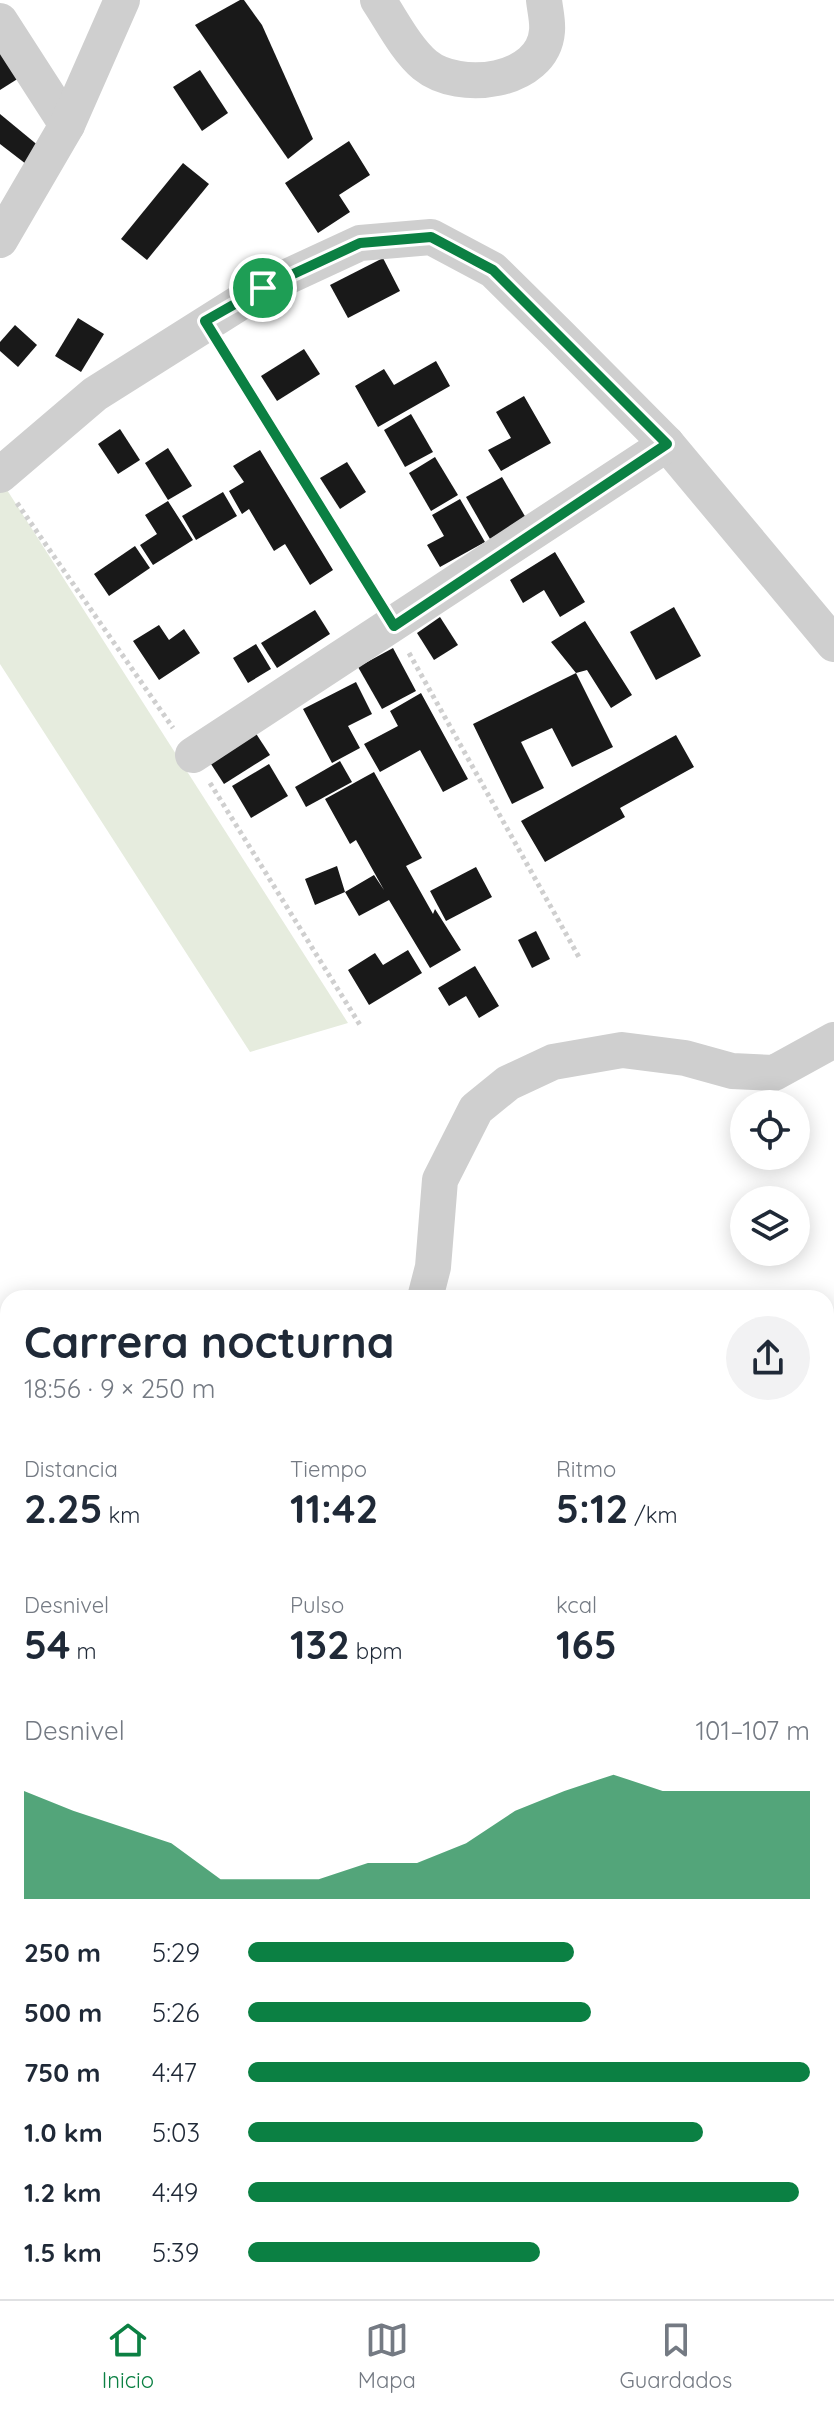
<!DOCTYPE html>
<html lang="es">
<meta charset="utf-8">
<style>
body{margin:0;font-family:Quicksand,sans-serif;background:#f2f2f3;color:#1f2937;height:100vh;display:flex;flex-direction:column;font-size:30px;white-space:nowrap}
*{box-sizing:border-box;margin:0}
p{font-size:26px;color:#747a83}
.icon{flex:none;width:44px;height:44px;fill:none;stroke:currentColor;stroke-width:2;stroke-linecap:round;stroke-linejoin:round}
.map{position:relative;flex:1;overflow:hidden}
.sheet{position:absolute;left:0px;top:1290px;width:834px;height:1010px;display:flex;flex-direction:column;background:#fff;border-radius:24px 24px 0 0;box-shadow:0 4px 20px #0003}
.sheet>*{flex:none}
.tools{position:absolute;left:730px;top:1090px;display:grid;gap:16px}
.tools a{display:grid;place-items:center;width:80px;height:80px;border-radius:50%;background:#fff;box-shadow:0 4px 20px #0003;font-size:40px}
.pin{position:absolute;display:grid;place-items:center;width:68px;height:68px;color:#fff;margin:-34px;border:4px solid #fff;border-radius:50%;box-shadow:0 2px 8px #0007}
.round{display:grid;place-items:center;flex:none;width:84px;height:84px;border-radius:42px;background:#f2f2f3}
.summary{display:flex;align-items:center;justify-content:space-between;height:136px;padding:0 24px}
h1{font-size:44px;font-weight:700;line-height:60px}
.metrics{display:grid;grid-template-columns:repeat(3,1fr);gap:12px;height:136px;padding:8px 24px}
.metrics div{display:grid;align-content:center}
.metrics b{font-size:40px;font-weight:700}
.metrics small{font-size:22px;font-weight:400}
.metrics p{font-size:22px}
.chart{height:224px;padding:16px 24px}
.chart p{display:flex;justify-content:space-between}
.chart svg{width:100%;height:144px;margin-top:8px;fill:#0b8043;opacity:.7}
ul{padding:0 24px;list-style:none;font-size:26px}
li{display:grid;grid-template-columns:128px 96px 1fr;align-items:center;height:60px}
li i{height:20px;border-radius:10px;background:#0b8043}
.menu{display:flex;justify-content:space-around;align-items:center;height:112px;border-top:2px solid #e0e1e3;background:#fff;font-size:22px;color:#747a83}
.menu a{display:grid;justify-items:center;gap:4px}
.menu .active{color:#0b8043}
.map>svg:first-child{display:block}
</style>
<div class="map">
<svg width="834" height="2299" viewBox="0 0 834 2299">
<rect width="100%" height="100%" fill="#fff"/>
<path fill="#e6ecde" d="M0 479 348 1023 250 1052 0 664Z"/>
<g fill="#191919">
<path d="M240 0H244L262 25 313 139 288 159 195 25Z"/>
<path d="M0 48 19 78 0 90Z"/>
<path d="M200 70 228 113 202 131 173 87Z"/>
<path d="M0 114 40 147 26 164 0 144Z"/>
<path d="M349 141 370 175 339 195 350 212 318 233 285 183Z"/>
<path d="M183 163 209 184 147 260 121 239Z"/>
<path d="M383 258 400 291 348 318 330 285Z"/>
<path d="M78 318 104 334 81 372 55 356Z"/>
<path d="M15 325 37 345 18 367 0 351V342Z"/>
<path d="M304 349 320 374 277 401 261 376Z"/>
<path d="M436 361 450 386 378 427 355 386 384 369 394 385Z"/>
<path d="M524 396 551 443 501 471 488 450 511 438 496 412Z"/>
<path d="M411 414 433 452 405 467 384 430Z"/>
<path d="M120 429 140 460 118 474 98 444Z"/>
<path d="M168 448 192 486 168 500 145 463Z"/>
<path d="M260 450 333 570 310 585 285 544 274 551 249 509 242 514 229 491 244 482 233 466Z"/>
<path d="M435 457 458 495 431 511 409 473Z"/>
<path d="M347 462 366 492 340 509 320 478Z"/>
<path d="M502 477 526 518 490 539 466 497Z"/>
<path d="M223 492 237 516 196 540 182 516Z"/>
<path d="M460 499 485 542 440 567 427 545 444 536 432 515Z"/>
<path d="M168 501 193 540 153 565 140 545 157 534 145 515Z"/>
<path d="M135 546 150 568 109 596 94 574Z"/>
<path d="M555 552 585 602 560 617 544 590 523 603 510 580Z"/>
<path d="M674 607 701 656 656 680 630 632Z"/>
<path d="M315 610 330 634 277 668 261 643Z"/>
<path d="M440 617 458 645 434 660 417 633Z"/>
<path d="M585 621 632 695 611 708 587 670 576 673 551 642Z"/>
<path d="M159 625 169 640 184 629 200 653 159 680 133 641Z"/>
<path d="M256 644 271 669 248 683 233 658Z"/>
<path d="M393 648 416 691 382 709 358 667Z"/>
<path d="M576 673 613 747 572 767 552 728 521 742 544 788 512 804 473 724Z"/>
<path d="M356 682 372 714 348 726 360 748 332 763 303 709Z"/>
<path d="M421 693 468 779 443 792 420 750 380 772 364 744 398 726 390 711Z"/>
<path d="M255 732 270 755 224 784 209 761Z"/>
<path d="M676 735 694 767 620 808 625 817 545 862 521 821Z"/>
<path d="M340 761 352 782 306 807 295 787Z"/>
<path d="M269 764 288 796 251 818 232 786Z"/>
<path d="M374 772 422 858 406 866 433 914 435 909 461 950 430 968 389 900 359 916 345 892 315 905 305 879 337 866 345 892 374 875 384 890 356 840 350 844 325 799Z"/>
<path d="M476 867 492 897 446 921 430 891Z"/>
<path d="M536 931 550 959 532 968 518 940Z"/>
<path d="M408 950 422 973 369 1005 348 970 375 953 383 965Z"/>
<path d="M475 966 499 1006 479 1018 466 996 449 1006 438 988Z"/>
</g>
<g fill="none" stroke-linecap="round" stroke-linejoin="round">
<g stroke="#cfcfcf" stroke-width="5" stroke-dasharray="4 4" stroke-linecap="butt">
<path d="M225 353 375 596"/>
<path d="M17 503 173 728"/>
<path d="M409 653 580 959"/>
<path d="M210 783 360 1025"/>
</g>
<path stroke="#cfcfcf" stroke-width="18" d="M141 2292V2299"/>
<g stroke="#cfcfcf" stroke-width="36">
<path d="M378 0C392 21 406 49 425 65 459 93 543 83 547 31 548 21 545 10 544 0"/>
<path d="M0 21 67 125"/>
<path d="M0 240 67 125 122 0"/>
<path d="M0 475 95 394 263 288 360 243 431 237 493 270 559 335 667 444 834 644"/>
<path d="M193 755 667 444"/>
<path d="M425 1298 433 1267 440 1180 476 1109 508 1083 553 1062 622 1050 685 1058 732 1071 774 1073 834 1040"/>
<path d="M0 1372 8 1365"/>
<path d="M826 1521 834 1513"/>
<path d="M0 1861 8 1860"/>
<path d="M826 2149 834 2145"/>
<path d="M330 2299V2292"/>
<path d="M399 2299 406 2292"/>
<path d="M724 2299 728 2292"/>
</g>
</g>
<g fill="none" stroke-linecap="round" stroke-linejoin="round">
<g stroke="#fff" stroke-width="16">
<path id="route" d="M431 237 493 270 667 444 394 626 205 321 263 288 360 243Z"/>
</g>
<use href="#route" stroke="#0b8043" stroke-width="10"/>
</g>
</svg>
<div class="tools">
<a><svg class="icon" aria-label="locate" viewBox="0 0 24 24"><circle cx="12" cy="12" r="6"/><path d="M12 2v4M12 18v4M2 12h4M18 12h4"/></svg></a>
<a><svg class="icon" aria-label="layers" viewBox="0 0 24 24"><path d="M12 4l9 5-9 5-9-5zM3 14l9 5 9-5"/></svg></a>
</div>
<div class="pin" style="left:263px;top:288px;background:#1e9e55"><svg class="icon" aria-label="arrive" viewBox="0 0 24 24"><path d="M6 21V4h12l-3 4 3 4H6"/></svg></div>
<section class="sheet">
<div class="summary"><div><h1>Carrera nocturna</h1><p>18:56 · 9 × 250 m</p></div><a class="round"><svg class="icon" aria-label="share" viewBox="0 0 24 24"><path d="M12 15V3M7 8l5-5 5 5M5 13v7h14v-7"/></svg></a></div>
<div class="metrics">
<div><p>Distancia</p><b>2.25<small> km</small></b></div>
<div><p>Tiempo</p><b>11:42</b></div>
<div><p>Ritmo</p><b>5:12<small> /km</small></b></div>
</div>
<div class="metrics">
<div><p>Desnivel</p><b>54<small> m</small></b></div>
<div><p>Pulso</p><b>132<small> bpm</small></b></div>
<div><p>kcal</p><b>165</b></div>
</div>
<div class="chart"><p><span>Desnivel</span>101–107 m</p>
<svg viewBox="0 0 160 44" preserveAspectRatio="none"><path d="M0 44V11L10 17L20 22L30 27L40 38L50 38L60 38L70 33L80 33L90 27L100 17L110 11L120 6L130 11L140 11L150 11L160 11V44z"/></svg>
</div>
<ul>
<li><b>250 m</b>5:29<i style="width:58%"></i></li>
<li><b>500 m</b>5:26<i style="width:61%"></i></li>
<li><b>750 m</b>4:47<i style="width:100%"></i></li>
<li><b>1.0 km</b>5:03<i style="width:81%"></i></li>
<li><b>1.2 km</b>4:49<i style="width:98%"></i></li>
<li><b>1.5 km</b>5:39<i style="width:52%"></i></li>
</ul>
</section>
</div>
<nav class="menu">
<a class="active"><svg class="icon" aria-label="home" viewBox="0 0 24 24"><path d="M3 11l9-7 9 7M6 9v11h12V9"/></svg>Inicio</a>
<a><svg class="icon" aria-label="map" viewBox="0 0 24 24"><path d="M3 6l6-2 6 2 6-2v14l-6 2-6-2-6 2zM9 4v14M15 6v14"/></svg>Mapa</a>
<a><svg class="icon" aria-label="saved" viewBox="0 0 24 24"><path d="M7 4h10v16l-5-4-5 4z"/></svg>Guardados</a>
</nav>
